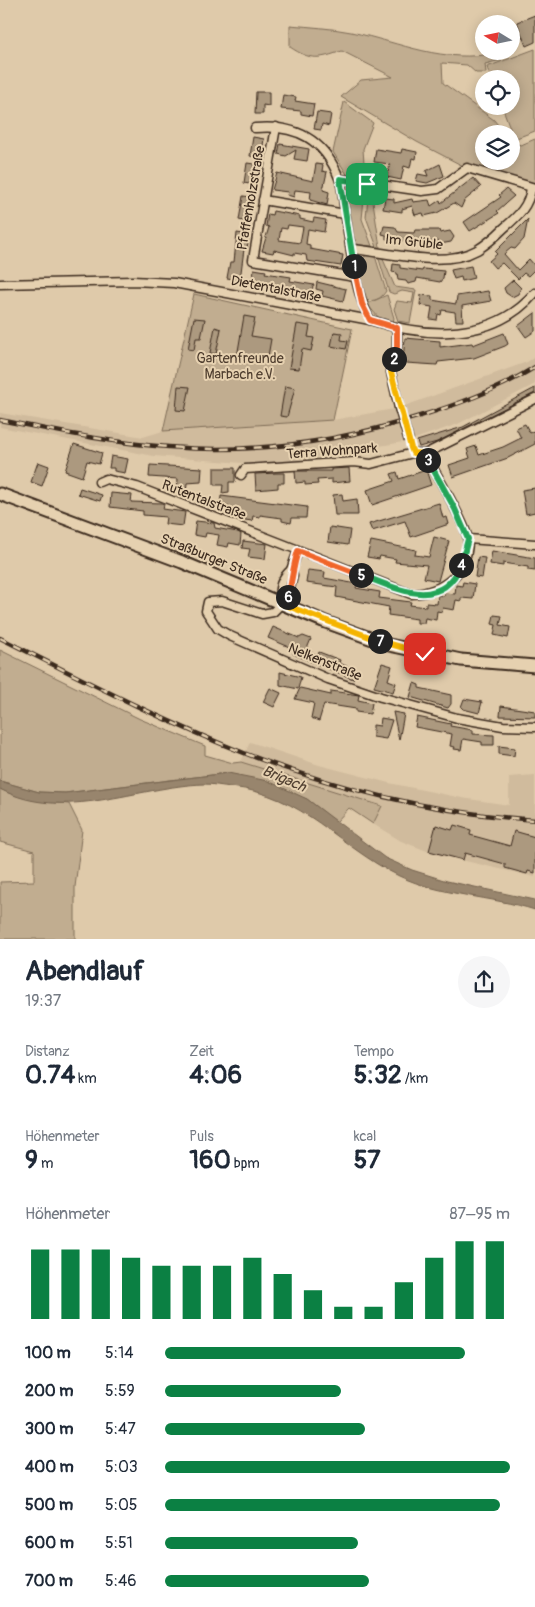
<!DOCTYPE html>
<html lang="de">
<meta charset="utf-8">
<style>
body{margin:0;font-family:Pangolin,sans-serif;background:#f6f6f7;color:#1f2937;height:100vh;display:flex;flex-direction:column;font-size:19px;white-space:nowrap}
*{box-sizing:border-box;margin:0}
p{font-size:16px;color:#747a83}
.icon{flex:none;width:28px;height:28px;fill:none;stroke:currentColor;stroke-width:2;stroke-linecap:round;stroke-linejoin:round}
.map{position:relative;height:939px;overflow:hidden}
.sheet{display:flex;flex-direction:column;background:#fff;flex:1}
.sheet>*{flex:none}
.needle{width:32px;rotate:280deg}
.fabs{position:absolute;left:475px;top:15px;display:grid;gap:10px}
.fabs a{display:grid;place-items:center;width:45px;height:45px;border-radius:50%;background:#fff;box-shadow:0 2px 12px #0003;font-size:25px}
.pin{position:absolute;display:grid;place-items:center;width:42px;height:42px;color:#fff;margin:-21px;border-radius:10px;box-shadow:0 2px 8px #0006}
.km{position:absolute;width:25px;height:25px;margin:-12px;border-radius:50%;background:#222;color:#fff;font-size:14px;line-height:25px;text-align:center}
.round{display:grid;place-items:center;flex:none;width:52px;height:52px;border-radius:26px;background:#f6f6f7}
.headline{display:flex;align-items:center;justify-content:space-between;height:85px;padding:0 25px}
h1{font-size:28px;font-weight:800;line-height:38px}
.figures{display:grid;grid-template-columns:repeat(3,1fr);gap:8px;height:85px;padding:5px 25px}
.figures div{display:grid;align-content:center}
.figures b{font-size:25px;font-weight:800}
.figures small{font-size:14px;font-weight:400}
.figures p{font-size:14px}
.chart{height:140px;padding:10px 25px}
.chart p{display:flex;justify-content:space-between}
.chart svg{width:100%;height:90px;margin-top:5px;stroke:#0b8043;stroke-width:6}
ul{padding:0 25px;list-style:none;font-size:16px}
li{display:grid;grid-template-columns:80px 60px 1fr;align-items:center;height:38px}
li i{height:12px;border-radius:6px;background:#0b8043}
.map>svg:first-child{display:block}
</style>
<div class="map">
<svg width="535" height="940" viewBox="0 0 535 940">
<rect width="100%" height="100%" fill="#dfcaaa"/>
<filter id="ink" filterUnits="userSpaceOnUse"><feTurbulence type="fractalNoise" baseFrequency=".02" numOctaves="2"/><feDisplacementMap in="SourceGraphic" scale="10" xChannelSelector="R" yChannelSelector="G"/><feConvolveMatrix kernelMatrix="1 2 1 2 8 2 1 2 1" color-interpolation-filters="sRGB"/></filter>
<g filter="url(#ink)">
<g fill="#d0bb9d">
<path d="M535 357V384L458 424 409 441 268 465 154 456 0 427V413L143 437 163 431 333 420 399 408 527 362Z"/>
<path d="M250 742 319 765 389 783 462 798 509 805V777L535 775V877L435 854 401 841 373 824 381 806 241 762Z"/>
</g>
<g fill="#c1ad90" stroke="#7e6c57">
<path d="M290 25C310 27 331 28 351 32 402 43 443 64 497 53L501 60 485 64 486 73H476L467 65 442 63 443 83 494 120 505 134H484V161H511V142L521 145 535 139V188L467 168 417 142 341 97 361 80 393 77 342 51C319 59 311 61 290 47Z"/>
<path d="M535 49V131L514 139 502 106H511V79H491L487 67Z"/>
<path d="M344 102 373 123 363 149 365 178 348 176 333 152Z"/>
<path d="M355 187 365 188 362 219 372 246 359 245C350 238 346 202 349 190Z"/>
<path d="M369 189H371L380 247H377L366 217Z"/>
<path d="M367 255 375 256 386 291C381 299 374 302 365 300L359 269 360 260Z"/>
<path d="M378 256 382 257 395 287 416 290 410 323 398 321 394 309 397 301 412 303 414 293 402 291 394 294 389 292Z"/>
<path d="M194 294 352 329 333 420 163 431Z"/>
<path d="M387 295 394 318 393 323 378 317 367 304Z"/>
<path d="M0 650 140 719 205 746V755L233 763 241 762 382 806 373 824 349 808 336 822 307 799 228 773 65 793 39 792 0 781Z"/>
<path d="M0 789C22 800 45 802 69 804L82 830 75 887V939H0V882L34 881V851L0 842Z"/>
</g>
<path fill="#98856d" stroke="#73614d" d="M228 773 268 781 307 799 385 858 412 870 447 881 535 900V910C491 896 441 896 399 876 337 846 305 795 231 787 222 786 213 784 204 784 138 786 64 823 0 789V781L39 792 65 793Z"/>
<g fill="#ac997f" stroke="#3b2a1e" fill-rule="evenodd">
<path d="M535 15V42L526 46 517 22Z"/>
<path d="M256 92H269V106L263 105V114H255Z"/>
<path d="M283 95 296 97 295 101 314 104 312 116 301 114V111L281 109Z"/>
<path d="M317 112 331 114 329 126 322 124 321 130 314 129Z"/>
<path d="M253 137 264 139 261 158 250 156Z"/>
<path d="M280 144 309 149 307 161 294 159 296 150 286 156 278 154Z"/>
<path d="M376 149 401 153 402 149 417 152 416 159 412 158 410 168 404 166 401 180 387 177 390 164 374 162Z"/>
<path d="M247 163 254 164 253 171 257 172 255 185 244 183Z"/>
<path d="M316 164 323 165 322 171 327 172 323 190 329 192 327 205 310 200 311 192 295 190 294 197 287 195 288 192 272 190 277 173 313 181Z"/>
<path d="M440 164 444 176 427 183 416 181 418 174 428 176 426 171Z"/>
<path d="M473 178 481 187 464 201 461 208 454 203 437 213 424 216 423 213 415 215 412 206 402 209V212L383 209 385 198 394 199V203L412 199 413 202 429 200 431 206 440 200 441 203Z"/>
<path d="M506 189 514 196 497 211 499 213 470 231 464 222 501 197 499 195Z"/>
<path d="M243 196 252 197 248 222 239 220Z"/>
<path d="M273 211 300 216V219L313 222 314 218 326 220 324 232 308 229 306 244 310 245V249L343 255 341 266 307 261 306 255 294 253V255L274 250 273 253 262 251 269 227 266 226 268 214 272 215ZM288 225 303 227 300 243 279 240 281 228 287 229Z"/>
<path d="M528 219 524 239 515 249 511 248 504 254 518 270 529 259 535 266V269L528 276 524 273 518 279 502 263 495 268 489 261 497 254 495 252Z"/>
<path d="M384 226 395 227 398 232 414 233 415 230H439L440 233 450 231 454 237 451 242 440 244 439 241 425 243 386 239V235L382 234Z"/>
<path d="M237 233 249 235 247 249H244L240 280 227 278 230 262H234Z"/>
<path d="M393 264 400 265V268L422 271 423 269 444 271 443 278 440 282 417 278 416 282 408 284 406 281 398 280 397 273 392 272Z"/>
<path d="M471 266 474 278 462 281 461 277 454 279 451 270Z"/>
<path d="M254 269 266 271 265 273 291 277 290 281 314 285 309 295 296 293V289L259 283 258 285 252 284Z"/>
<path d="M513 280 521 288 518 294 512 297 506 293 504 288Z"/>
<path d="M317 282 346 289 343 301 322 296 323 291 316 289Z"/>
<path d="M488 291 491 301 462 306 463 321H456L455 312 442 310 441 315 438 314 437 320 430 319 432 307 420 305 421 295 432 296V300L456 304 457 296Z"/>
<path d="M535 313V331L526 337 518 326Z"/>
<path d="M244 316 255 318 251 336 271 339 267 362 245 355V358L237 357Z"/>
<path d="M194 318 205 319 201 338H196L194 350 188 349Z"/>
<path d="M297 324 310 326 308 337 314 338 311 351 302 349 299 369 289 368Z"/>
<path d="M215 327 221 329 216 354 210 353Z"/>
<path d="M334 332 342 333 341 340 348 341 346 349 331 346Z"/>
<path d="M504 333 508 344 505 346 474 358 438 362 437 365 406 363 403 360 405 338 440 341V347L472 343 473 345Z"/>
<path d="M178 386 190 387 185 411 176 410Z"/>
<path d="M285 386 295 388 287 417 280 416Z"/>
<path d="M535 388V393L437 442 419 447 417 441 463 427Z"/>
<path d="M525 424 530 433 535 430V444L508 458 453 477 449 465 470 458 467 449 476 446 479 455 503 447 521 438 516 428Z"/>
<path d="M74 444 102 453 99 464 87 461 82 477 65 471Z"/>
<path d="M111 456 128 459 125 473 114 471V468H109Z"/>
<path d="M38 462 49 466 42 486 31 482Z"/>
<path d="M150 465 202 468 201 482 187 483 186 493 177 492 178 479 149 477Z"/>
<path d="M214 468H235V482H229V492L222 493 223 485H214Z"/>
<path d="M349 468 350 481 332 483V479L317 480 318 484 305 485V482L296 483 295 471H331V469Z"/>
<path d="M426 470 431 485 372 505 367 490 394 481 391 474 397 472 399 479Z"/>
<path d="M277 473H284V483H278V488L256 490 255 474Z"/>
<path d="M80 488 102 495 100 501 78 494Z"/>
<path d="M535 488V512L526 514 522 490Z"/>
<path d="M111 493 132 495 131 502 162 503 164 504 163 509 185 512 183 526 165 524 166 517 143 515V511L110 507Z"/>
<path d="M342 494 343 501 357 499 358 515H335L333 495Z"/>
<path d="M221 496 307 507 306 518H292L291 523 282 521V518L260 515V517L253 516 252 521 245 520V516L228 513 229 506 220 505Z"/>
<path d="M439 503 443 518 447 517 449 524 411 537 405 521 372 531 369 524Z"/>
<path d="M196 521 214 523 215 528 238 532 241 534 240 545 229 543 228 547 217 545 219 535 206 533 205 537 194 535Z"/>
<path d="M330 527 350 530 348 545 328 542Z"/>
<path d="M434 537 449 541 438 581 424 578 427 565 395 562 396 559 380 556 379 559 367 557 371 541 416 550 415 555 429 557Z"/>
<path d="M243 541 267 544 265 559 248 557 250 549 242 548Z"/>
<path d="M492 551 535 558V571L528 570V567L503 563V566L490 564Z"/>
<path d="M478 557 485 558 482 578 475 577Z"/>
<path d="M308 570 325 572 324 578 357 584 356 588 380 592 379 598 411 602 410 605 426 607V603L437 604 438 595 444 596 445 593 455 594 456 585 462 586 463 582 475 584 473 599 461 598V601L456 600 454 610 443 608 442 612 437 611 436 620 425 618 424 623H417V619L388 615 389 607 336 597 337 587 306 583Z"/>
<path d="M494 615 502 616 500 625 510 627 508 638 494 635 496 625 492 624Z"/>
<path d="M273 627 299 638 303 636 311 639 306 651 318 655 319 652 340 660 339 663 356 670 353 679 293 654 294 649 268 638Z"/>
<path d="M382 663 392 666 388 680 396 683 393 692 374 687Z"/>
<path d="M280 672 301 677 298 689 280 685Z"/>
<path d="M414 683 419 685V688L451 695V704L448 708 410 697Z"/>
<path d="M270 688 281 693 274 707 263 702Z"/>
<path d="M300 688 331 695V691L359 695 358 700 372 703 370 714 356 712V709L324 704 319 721 311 718 314 703 295 699Z"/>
<path d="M464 699 482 702 479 713 463 709 461 707Z"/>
<path d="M501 706 535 711V717L500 716Z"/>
<path d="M393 712 404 714 399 740Z"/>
<path d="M417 717 451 724 450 726 473 730V734L494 735V745H482V742L463 739 461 750 454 749 455 747 450 746 452 734 415 727Z"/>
<path d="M381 718 392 720 386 739 373 737V725L380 726Z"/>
<path d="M499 746 515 748 514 756 499 754Z"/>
<path d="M436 825 452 830 454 825 471 830 470 835 510 846 514 831 535 837V873L528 871 527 874 505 868V864L465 853 463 860 429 851Z"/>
</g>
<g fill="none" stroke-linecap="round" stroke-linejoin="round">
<g stroke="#3b2a1e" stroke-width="11">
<g id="street">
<path d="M276 127 253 260 355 277"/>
<path d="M255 128C296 124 324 139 339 178 343 188 343 201 345 212 351 248 353 287 370 320"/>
<path d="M340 179 422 191 438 189 467 168 535 188"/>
<path d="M263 200 345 214"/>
<path d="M352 249C389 252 443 269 477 250 487 244 496 236 504 228 518 216 529 206 531 188"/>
<path d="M0 284 133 281 174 283 370 320C426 338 493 342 535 293"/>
<path d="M397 329V347L391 372 399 408"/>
<path d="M241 475 245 469 354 462 371 464 413 453 425 454 535 399"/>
<path d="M99 482 106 479 137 487 411 594C442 593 468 574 468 540 467 525 434 470 425 454"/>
<path d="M468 539 535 544"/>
<path d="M298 551 291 570 293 576 288 597 273 612 262 614 222 601 208 602 206 611 218 629 230 636 328 679 381 697 457 718 503 726 535 727"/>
<path d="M280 603C278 590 280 579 291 570"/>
</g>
</g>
<g stroke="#3b2a1e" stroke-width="15">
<path id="secondary" d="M0 494 182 562 323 621 389 645 461 660 535 666"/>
</g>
<use href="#street" stroke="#e6d1b0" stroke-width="8"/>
<use href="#secondary" stroke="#e6d1b0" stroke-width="11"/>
<g stroke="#3b2a1e" stroke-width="4.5">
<g id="rail">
<path d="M0 420C56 431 112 443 169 447 254 454 339 442 420 416 459 404 500 389 535 367"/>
<path d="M0 638C80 678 160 720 244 753 336 789 436 813 535 820"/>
</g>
</g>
<use href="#rail" stroke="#e6d1b0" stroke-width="2.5" stroke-dasharray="8" stroke-linecap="butt"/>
<g stroke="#3b2a1e" stroke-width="11" stroke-linecap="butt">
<path id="street-bridge" d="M399 408 409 441"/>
</g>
<use href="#street-bridge" stroke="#e6d1b0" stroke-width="8"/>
</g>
</g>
<g fill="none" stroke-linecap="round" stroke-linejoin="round" filter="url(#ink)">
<g stroke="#fff" stroke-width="10">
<path id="split-1" d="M354 266 340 179 367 184"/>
</g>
<g stroke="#fff" stroke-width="10">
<path id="split-2" d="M354 266 362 304 370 320 397 328V347L394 359"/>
</g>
<g stroke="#fff" stroke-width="10">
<path id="split-3" d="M394 359 391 372 411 448 413 453 425 454 428 460"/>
</g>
<g stroke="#fff" stroke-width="10">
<path id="split-4" d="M428 460 455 509 468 539 461 565"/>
</g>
<g stroke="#fff" stroke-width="10">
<path id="split-5" d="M361 575C396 588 440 613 461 565"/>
</g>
<g stroke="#fff" stroke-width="10">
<path id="split-6" d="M288 597C292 581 293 566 298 551L361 575"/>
</g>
<g stroke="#fff" stroke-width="10">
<path id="split-7" d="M288 597 280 603 380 641"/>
</g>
<g stroke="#fff" stroke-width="10">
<path id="split-8" d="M380 641 425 654"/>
</g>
<use href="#split-1" stroke="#22a559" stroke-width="6"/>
<use href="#split-2" stroke="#f0652b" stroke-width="6"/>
<use href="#split-3" stroke="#f5b400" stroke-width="6"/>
<use href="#split-4" stroke="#22a559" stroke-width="6"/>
<use href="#split-5" stroke="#22a559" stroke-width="6"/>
<use href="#split-6" stroke="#f0652b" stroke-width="6"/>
<use href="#split-7" stroke="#f5b400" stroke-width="6"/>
<use href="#split-8" stroke="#f5b400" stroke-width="6"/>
</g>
<g text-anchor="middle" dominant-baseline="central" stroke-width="4" stroke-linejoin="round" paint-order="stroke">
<g font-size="14" fill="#3b2a1e" stroke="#e6d1b0">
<text transform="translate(251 198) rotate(-80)">Pfaffenholzstraße</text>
<text transform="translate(414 242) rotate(6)">Im Grüble</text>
<text transform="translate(276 289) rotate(11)">Dietentalstraße</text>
<text transform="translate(332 451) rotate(-4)">Terra Wohnpark</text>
<text transform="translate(204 500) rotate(21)">Rutentalstraße</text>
<text transform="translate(214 559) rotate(22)">Straßburger Straße</text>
<text transform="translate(325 662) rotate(22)">Nelkenstraße</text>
</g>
<g font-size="14" fill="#4f3e2f" stroke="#e6d1b0">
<text x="240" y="358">Gartenfreunde<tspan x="240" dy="16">Marbach e.V.</tspan></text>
</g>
<g font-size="15" font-style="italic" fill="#524132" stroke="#e6d1b0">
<text transform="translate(284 779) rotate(23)">Brigach</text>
</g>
</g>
</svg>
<div class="fabs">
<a><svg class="needle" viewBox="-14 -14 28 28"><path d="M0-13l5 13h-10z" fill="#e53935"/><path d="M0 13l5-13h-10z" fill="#747a83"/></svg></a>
<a><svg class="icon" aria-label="locate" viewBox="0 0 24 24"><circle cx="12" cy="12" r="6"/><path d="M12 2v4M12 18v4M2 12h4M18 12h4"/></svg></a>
<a><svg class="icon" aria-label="layers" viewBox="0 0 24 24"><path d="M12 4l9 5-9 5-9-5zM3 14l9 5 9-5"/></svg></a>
</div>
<div class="pin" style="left:367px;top:184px;background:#1e9e55"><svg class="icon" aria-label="arrive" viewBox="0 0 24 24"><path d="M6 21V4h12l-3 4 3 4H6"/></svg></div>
<div class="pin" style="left:425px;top:654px;background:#d93025"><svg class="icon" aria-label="check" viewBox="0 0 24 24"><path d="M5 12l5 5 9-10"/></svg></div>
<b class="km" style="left:354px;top:266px">1</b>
<b class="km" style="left:394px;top:359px">2</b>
<b class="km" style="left:428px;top:460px">3</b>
<b class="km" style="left:461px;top:565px">4</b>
<b class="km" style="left:361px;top:575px">5</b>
<b class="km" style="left:288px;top:597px">6</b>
<b class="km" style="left:380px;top:641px">7</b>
</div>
<section class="sheet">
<div class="headline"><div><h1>Abendlauf</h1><p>19:37</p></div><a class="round"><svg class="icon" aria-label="share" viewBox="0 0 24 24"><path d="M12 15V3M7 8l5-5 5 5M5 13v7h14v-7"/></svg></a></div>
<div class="figures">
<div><p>Distanz</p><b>0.74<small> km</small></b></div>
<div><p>Zeit</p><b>4:06</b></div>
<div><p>Tempo</p><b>5:32<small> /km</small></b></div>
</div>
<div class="figures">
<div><p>Höhenmeter</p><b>9<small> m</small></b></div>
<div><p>Puls</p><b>160<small> bpm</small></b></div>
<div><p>kcal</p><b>57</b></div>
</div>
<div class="chart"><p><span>Höhenmeter</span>87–95 m</p>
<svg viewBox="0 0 160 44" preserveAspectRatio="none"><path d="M5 44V10M15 44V10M25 44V10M35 44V14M45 44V18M55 44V18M65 44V18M75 44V14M85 44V22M95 44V30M105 44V38M115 44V38M125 44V26M135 44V14M145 44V6M155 44V6"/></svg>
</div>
<ul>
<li><b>100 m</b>5:14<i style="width:87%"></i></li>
<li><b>200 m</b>5:59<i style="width:51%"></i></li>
<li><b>300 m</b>5:47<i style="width:58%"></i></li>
<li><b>400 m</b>5:03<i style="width:100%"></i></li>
<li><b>500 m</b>5:05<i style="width:97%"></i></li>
<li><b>600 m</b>5:51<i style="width:56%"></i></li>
<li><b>700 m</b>5:46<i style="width:59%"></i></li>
</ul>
</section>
